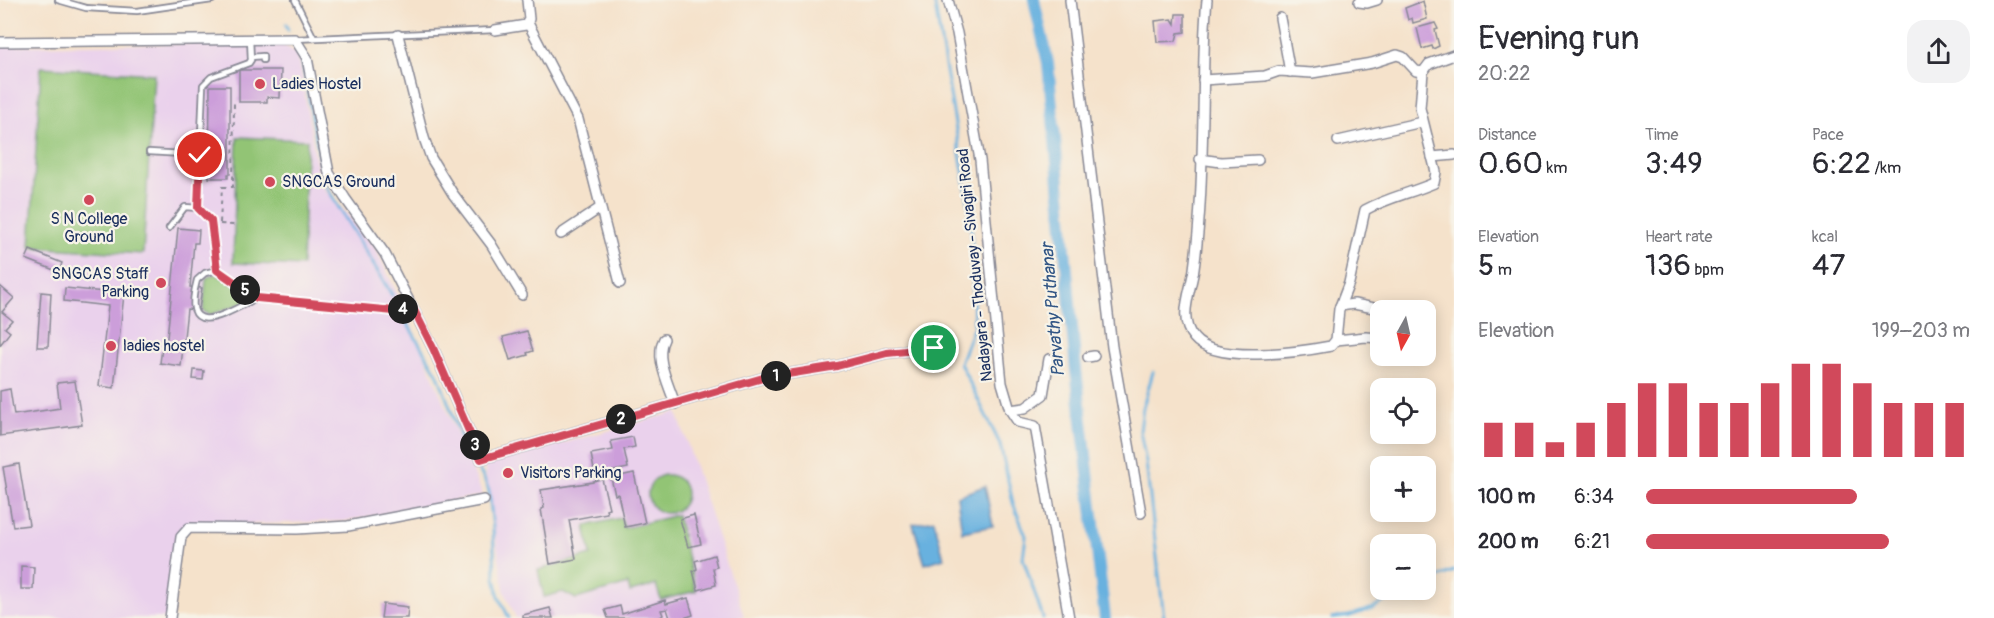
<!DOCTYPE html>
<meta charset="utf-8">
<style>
body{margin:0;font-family:Pangolin,sans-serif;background:#f2f2f3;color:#2b2b33;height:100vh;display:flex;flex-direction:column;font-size:22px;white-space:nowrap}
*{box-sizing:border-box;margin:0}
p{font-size:20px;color:#7c7c81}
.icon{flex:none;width:33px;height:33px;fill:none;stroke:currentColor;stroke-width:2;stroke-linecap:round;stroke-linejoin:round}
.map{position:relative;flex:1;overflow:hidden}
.side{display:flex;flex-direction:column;background:#fff;width:540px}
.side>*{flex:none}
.needle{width:39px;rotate:188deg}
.fabs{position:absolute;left:1370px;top:300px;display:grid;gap:12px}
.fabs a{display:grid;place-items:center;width:66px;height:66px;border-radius:12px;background:#fff;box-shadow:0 3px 15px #0003;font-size:30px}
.pin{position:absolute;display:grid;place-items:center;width:51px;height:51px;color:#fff;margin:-26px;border:3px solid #fff;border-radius:50%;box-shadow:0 2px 6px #0007}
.km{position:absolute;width:30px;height:30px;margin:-15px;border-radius:50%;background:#222;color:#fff;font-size:16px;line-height:30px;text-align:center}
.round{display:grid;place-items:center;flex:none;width:63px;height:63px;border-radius:18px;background:#f2f2f3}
.summary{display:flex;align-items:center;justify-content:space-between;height:102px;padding:0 24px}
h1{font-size:33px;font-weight:600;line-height:45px}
.stats{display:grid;grid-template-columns:repeat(3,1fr);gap:9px;height:102px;padding:6px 24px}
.stats div{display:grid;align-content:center}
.stats b{font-size:30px;font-weight:600}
.stats small{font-size:16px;font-weight:400}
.stats p{font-size:16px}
.chart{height:168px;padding:12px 24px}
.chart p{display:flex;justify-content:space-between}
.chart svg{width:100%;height:108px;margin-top:6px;stroke:#d1495b;stroke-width:6}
ul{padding:0 24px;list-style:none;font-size:20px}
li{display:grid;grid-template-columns:96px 72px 1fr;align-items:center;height:45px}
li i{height:15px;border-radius:8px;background:#d1495b}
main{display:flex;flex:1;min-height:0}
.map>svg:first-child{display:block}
</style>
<main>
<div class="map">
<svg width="1454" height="618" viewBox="0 0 1454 618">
<rect width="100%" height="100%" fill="#f7f3e8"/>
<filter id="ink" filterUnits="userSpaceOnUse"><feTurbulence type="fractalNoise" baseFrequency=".0167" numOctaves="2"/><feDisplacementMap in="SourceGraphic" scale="12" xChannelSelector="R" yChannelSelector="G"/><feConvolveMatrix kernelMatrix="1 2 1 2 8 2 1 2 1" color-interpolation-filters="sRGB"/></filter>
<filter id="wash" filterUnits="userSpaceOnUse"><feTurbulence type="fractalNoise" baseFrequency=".008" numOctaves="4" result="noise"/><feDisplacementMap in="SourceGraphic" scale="24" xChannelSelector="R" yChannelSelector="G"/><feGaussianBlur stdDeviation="1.35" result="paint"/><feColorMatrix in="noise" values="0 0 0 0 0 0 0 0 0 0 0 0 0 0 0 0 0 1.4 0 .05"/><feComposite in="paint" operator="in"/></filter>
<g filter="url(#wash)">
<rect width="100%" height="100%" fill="#f5e2cb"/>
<g fill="#ead1ec">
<path d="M280 43 298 54 318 174 324 190 336 201 375 247 408 317 483 495 345 521 186 526 178 534 168 618H0V46Z"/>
<path d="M677 412 744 616 737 618H516L504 590 484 465Z"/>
</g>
<g fill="#92c475" stroke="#567a6a" stroke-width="1.5">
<path d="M41 67 154 74 143 254 30 247Z"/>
<path d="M237 137 307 140 302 266 233 263Z"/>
<path d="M214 274H217L254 299 210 315 203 311 206 278Z"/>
<circle cx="667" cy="494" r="19"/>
<path d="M677 515 696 591 661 600 656 585 630 592 628 584 576 599 563 592 544 597 538 570 591 555 585 526 621 518 624 528Z"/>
</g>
<g fill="#67b1df" stroke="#41709e" stroke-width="1.5">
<path d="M985 486 993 526 962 532 957 496Z"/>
<path d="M934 520 944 558 925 564 913 524Z"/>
</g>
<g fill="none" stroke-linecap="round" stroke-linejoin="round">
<g stroke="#67b1df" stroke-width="3">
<path d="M934 0 971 218 974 326 960 363 1000 444 1013 503 1026 536 1023 558 1043 618"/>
<path d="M286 24 288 30"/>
<path d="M301 54 324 183 392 295"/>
<path d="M404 318 438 375 462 440 484 479 489 491 493 528 495 577 499 597 509 618"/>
<path d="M1153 372 1143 407 1140 431 1146 462 1164 618"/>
<path d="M1425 582 1454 571"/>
<path d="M1332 618 1349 616 1374 608 1403 590"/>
</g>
<path stroke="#67b1df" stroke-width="12" d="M1034 0 1048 63 1076 370 1105 618"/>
</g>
<g id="blocks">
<g fill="#cc9eda">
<path d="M1423 1 1427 19 1413 23 1412 18 1408 20 1405 8Z"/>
<path d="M1176 14H1185V32L1178 33 1176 41 1157 42 1155 21 1172 19 1175 24Z"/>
<path d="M1435 23 1438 29 1435 30 1439 46 1433 49 1432 46 1422 49 1417 28Z"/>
<path d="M239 70H281L280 98 267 97V102H239Z"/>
<path d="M210 86H230V174H228V178H209Z"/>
<path d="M178 228 199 230 198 243H194L190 287 202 288 199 310 187 309 181 366 160 363 162 348H166Z"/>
<path d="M30 250 62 263 59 272 26 259Z"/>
<path d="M0 286 14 298 2 312 12 320 5 328 10 332 0 345Z"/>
<path d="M65 288 124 294 114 388 99 386 108 306 64 301Z"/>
<path d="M41 292 51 293 48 347H37Z"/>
<path d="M527 331 533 351 527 353 528 355 510 360 503 337Z"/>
<path d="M194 370 204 371 203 380 193 379Z"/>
<path d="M75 381 82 425 0 436V391L10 389 14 415 60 408 57 383Z"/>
<path d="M633 437 635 447 624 449 628 468 595 475 591 454 613 450 611 441Z"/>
<path d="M19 464 29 525 13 527 3 467Z"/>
<path d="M634 473 645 523 625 527 618 494 615 495 611 478Z"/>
<path d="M602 479 609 508 606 509 607 513 569 520 576 559 550 564 541 509 544 508 541 490 593 482V481Z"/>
<path d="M694 515 701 544 688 547 680 519Z"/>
<path d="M714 555 717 567 713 568 716 585 698 590 693 571 697 569 695 561Z"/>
<path d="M21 566 34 567 33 589H21Z"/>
<path d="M688 598 693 615 684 618H670L667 609 661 610 663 615 659 618H608L605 610 620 606 622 614 665 600 666 604Z"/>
<path d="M383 604 408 607 407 618H381Z"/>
<path d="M550 608 553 618H523V615Z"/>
</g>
</g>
</g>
<g filter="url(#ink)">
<use href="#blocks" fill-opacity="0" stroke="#888894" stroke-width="1.5"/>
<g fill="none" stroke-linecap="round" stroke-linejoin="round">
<g stroke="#888894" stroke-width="8">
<g id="service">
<path d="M58 0 86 8 137 11 212 0"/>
<path d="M295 0 314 38"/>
<path d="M295 39 495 30"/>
<path d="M251 57 263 56V60"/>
<path d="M149 152 200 155"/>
<path d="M198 208 203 85 211 77 249 63 251 60 250 39"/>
<path d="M169 228 185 207 198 208 211 221 217 270"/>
<path d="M217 270 257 298C227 313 180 343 197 280L205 273Z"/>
<path d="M257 298 394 311 412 306"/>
</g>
</g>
<g stroke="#888894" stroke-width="12">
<g id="minor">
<path d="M948 0 957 33 980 160 1002 383 1010 410 1018 422 1035 426 1069 618"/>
<path d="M1070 0 1112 347 1141 513"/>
<path d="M1207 0C1203 38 1204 76 1203 114 1202 165 1201 218 1194 269 1191 291 1177 319 1194 338 1215 364 1300 352 1331 346L1336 340 1339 309 1349 283 1365 210C1387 198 1411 193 1434 183L1436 172 1420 108 1423 72 1429 64 1454 55"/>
<path d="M1359 2 1367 3 1377 0"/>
<path d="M1280 18 1290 72"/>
<path d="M528 23 578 119 620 283"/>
<path d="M495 30 526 25 529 19 527 0"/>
<path d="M398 35 424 138 431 158 453 194 491 244 522 295"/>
<path d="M0 42 295 39 307 58 329 173 345 198 385 254 433 348 481 459 763 378 837 366 887 353 934 348"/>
<path d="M1203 80 1265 76 1279 71 1312 73 1372 63 1397 55 1403 57 1416 71 1423 72"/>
<path d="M1338 141 1422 122"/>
<path d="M1432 157 1454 155"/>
<path d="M1200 159 1221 162 1258 160"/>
<path d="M561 234 600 208"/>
<path d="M1340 306 1354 304 1384 310"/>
<path d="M664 339C654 357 669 385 675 404"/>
<path d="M1336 340 1366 337 1380 338"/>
<path d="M1088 357 1094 356"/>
<path d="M1010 410 1025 408 1043 395 1049 359"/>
<path d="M170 618 181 537 189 528 297 529 348 526 484 500"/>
</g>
</g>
<g stroke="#888894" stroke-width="2" stroke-dasharray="4.5 4.5" stroke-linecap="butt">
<path d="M220 223 222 187H233L234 102"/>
<path d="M220 224 234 225"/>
</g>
<use href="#service" stroke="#fff" stroke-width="4.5"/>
<use href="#minor" stroke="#fff" stroke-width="9"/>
</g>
</g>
<g fill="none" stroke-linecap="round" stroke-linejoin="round" filter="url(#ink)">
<g stroke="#fff" stroke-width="12">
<path id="route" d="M200 155 198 208 211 221 217 270 257 298 394 311 412 306 433 348 481 459 763 378 837 366 887 353 934 348"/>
</g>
<use href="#route" stroke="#d1495b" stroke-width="8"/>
</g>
<g fill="#d1495b" stroke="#f7f3e8" stroke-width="2">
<circle cx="260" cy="84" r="6"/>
<circle cx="270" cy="182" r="6"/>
<circle cx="89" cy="200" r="6"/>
<circle cx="161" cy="283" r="6"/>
<circle cx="111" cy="346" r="6"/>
<circle cx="508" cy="473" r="6"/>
</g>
<g text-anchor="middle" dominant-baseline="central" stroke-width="4.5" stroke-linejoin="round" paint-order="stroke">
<g font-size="16" fill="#1b2f5e" stroke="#f7f3e8" text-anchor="start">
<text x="272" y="84">Ladies Hostel</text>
<text x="282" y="182">SNGCAS Ground</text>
<text x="89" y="219" text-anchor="middle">S N College<tspan x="89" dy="18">Ground</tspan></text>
<text x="149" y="274" text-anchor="end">SNGCAS Staff<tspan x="149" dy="18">Parking</tspan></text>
<text x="123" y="346">ladies hostel</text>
<text x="520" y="473">Visitors Parking</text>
</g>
<g font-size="16" fill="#1b2f5e" stroke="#f7f3e8">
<text transform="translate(975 265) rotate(-96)">Nadayara - Thoduvay - Sivagiri Road</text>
</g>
<g font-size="18" font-style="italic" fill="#325685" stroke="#f7f3e8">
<text transform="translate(1053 310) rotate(-95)">Parvathy Puthanar</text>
</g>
</g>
</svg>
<div class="fabs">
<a><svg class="needle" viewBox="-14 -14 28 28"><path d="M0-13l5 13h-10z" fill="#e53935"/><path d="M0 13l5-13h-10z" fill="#7c7c81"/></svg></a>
<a><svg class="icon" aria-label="locate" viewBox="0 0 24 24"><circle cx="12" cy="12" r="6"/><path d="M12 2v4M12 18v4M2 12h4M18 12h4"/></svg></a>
<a>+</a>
<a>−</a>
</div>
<div class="pin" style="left:934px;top:348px;background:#1e9e55"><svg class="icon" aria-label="arrive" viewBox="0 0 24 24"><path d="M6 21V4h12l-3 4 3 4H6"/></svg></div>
<div class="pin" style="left:200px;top:155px;background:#d93025"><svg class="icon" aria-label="check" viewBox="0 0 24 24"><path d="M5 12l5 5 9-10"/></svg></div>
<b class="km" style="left:776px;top:376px">1</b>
<b class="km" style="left:621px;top:419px">2</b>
<b class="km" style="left:475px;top:445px">3</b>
<b class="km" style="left:403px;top:309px">4</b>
<b class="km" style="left:245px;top:290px">5</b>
</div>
<section class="side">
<div class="summary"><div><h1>Evening run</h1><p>20:22</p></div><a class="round"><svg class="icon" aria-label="share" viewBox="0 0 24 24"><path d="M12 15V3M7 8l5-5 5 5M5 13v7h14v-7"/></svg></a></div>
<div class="stats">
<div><p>Distance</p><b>0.60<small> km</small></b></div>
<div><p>Time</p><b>3:49</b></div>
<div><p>Pace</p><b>6:22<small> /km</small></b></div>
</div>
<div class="stats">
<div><p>Elevation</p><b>5<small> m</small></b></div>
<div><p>Heart rate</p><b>136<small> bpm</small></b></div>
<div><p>kcal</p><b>47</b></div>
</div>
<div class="chart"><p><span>Elevation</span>199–203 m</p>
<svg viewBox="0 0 160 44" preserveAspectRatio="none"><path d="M5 44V30M15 44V30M25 44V38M35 44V30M45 44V22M55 44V14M65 44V14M75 44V22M85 44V22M95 44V14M105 44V6M115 44V6M125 44V14M135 44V22M145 44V22M155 44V22"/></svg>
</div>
<ul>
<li><b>100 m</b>6:34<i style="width:65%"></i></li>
<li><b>200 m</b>6:21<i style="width:75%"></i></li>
</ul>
</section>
</main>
